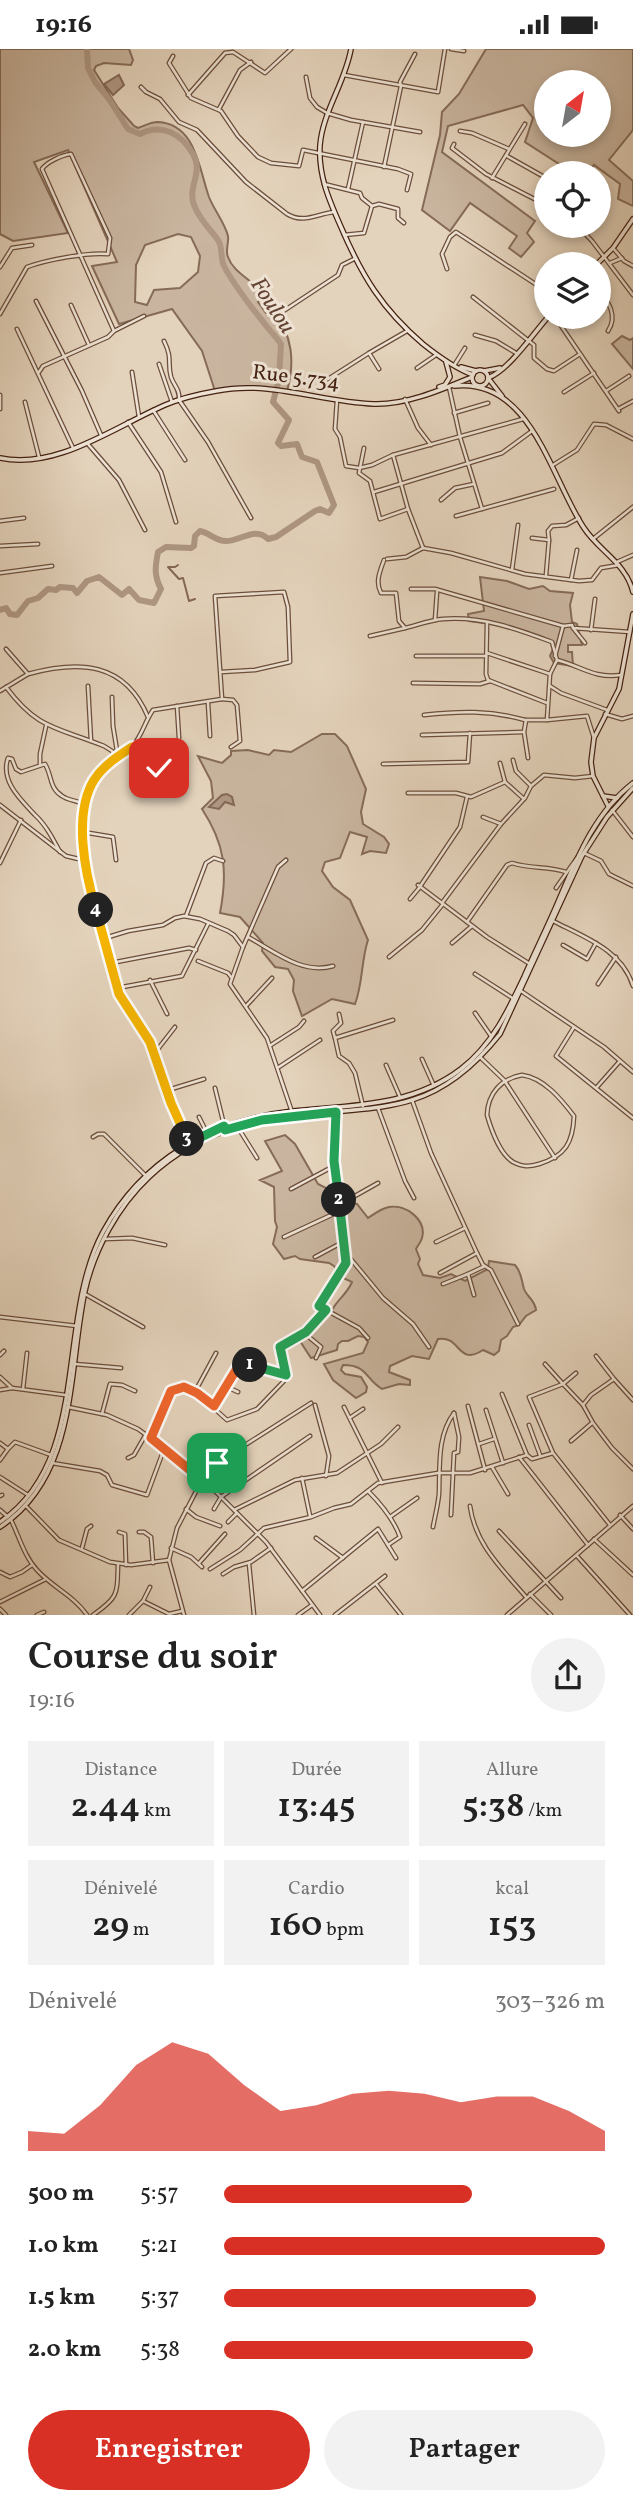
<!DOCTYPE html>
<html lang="fr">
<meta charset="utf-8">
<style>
body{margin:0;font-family:Vollkorn,serif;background:#f2f2f2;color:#222;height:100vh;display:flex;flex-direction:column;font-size:26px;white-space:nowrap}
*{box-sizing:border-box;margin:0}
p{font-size:23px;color:#767676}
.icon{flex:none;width:38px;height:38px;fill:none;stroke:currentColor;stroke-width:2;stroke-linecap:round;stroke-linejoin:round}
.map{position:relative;height:1566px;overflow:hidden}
.sheet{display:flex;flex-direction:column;background:#fff;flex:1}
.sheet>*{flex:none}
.needle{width:46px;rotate:31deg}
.buttons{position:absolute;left:534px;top:21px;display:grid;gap:14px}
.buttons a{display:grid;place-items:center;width:77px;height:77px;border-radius:50%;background:#fff;box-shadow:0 4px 10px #0003;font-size:35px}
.pin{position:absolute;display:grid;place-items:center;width:60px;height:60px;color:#fff;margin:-30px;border-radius:14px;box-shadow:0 4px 10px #0006}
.km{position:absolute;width:35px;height:35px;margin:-18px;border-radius:50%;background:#222;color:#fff;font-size:19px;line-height:35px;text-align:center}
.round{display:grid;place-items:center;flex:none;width:74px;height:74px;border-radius:37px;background:#f2f2f2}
.summary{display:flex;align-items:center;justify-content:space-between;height:119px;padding:0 28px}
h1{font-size:38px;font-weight:600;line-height:52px}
.figures{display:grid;grid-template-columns:repeat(3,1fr);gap:10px;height:119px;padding:7px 28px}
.figures div{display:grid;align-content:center;border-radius:0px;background:#f2f2f2;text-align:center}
.figures b{font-size:35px;font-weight:600}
.figures small{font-size:19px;font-weight:400}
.figures p{font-size:19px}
.chart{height:196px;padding:14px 28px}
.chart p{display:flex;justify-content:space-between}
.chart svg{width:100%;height:126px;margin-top:7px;fill:#d93025;opacity:.7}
.primary-button{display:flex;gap:14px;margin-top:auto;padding:14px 28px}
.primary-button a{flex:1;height:80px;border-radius:42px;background:#d93025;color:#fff;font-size:28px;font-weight:600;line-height:80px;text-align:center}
.primary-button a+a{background:#f2f2f2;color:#222}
ul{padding:0 28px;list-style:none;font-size:23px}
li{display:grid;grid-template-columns:112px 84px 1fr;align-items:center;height:52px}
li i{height:18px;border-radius:9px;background:#d93025}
.status{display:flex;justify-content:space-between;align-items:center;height:49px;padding:0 35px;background:#fff;direction:ltr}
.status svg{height:19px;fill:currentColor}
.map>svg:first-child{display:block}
</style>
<div class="status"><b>19:16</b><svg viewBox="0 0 49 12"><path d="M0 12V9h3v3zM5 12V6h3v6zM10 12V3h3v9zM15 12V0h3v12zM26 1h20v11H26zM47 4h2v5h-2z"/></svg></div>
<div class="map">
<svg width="633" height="1566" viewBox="0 0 633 1566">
<rect width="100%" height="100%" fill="#e4d3bc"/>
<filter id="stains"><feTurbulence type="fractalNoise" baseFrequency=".00286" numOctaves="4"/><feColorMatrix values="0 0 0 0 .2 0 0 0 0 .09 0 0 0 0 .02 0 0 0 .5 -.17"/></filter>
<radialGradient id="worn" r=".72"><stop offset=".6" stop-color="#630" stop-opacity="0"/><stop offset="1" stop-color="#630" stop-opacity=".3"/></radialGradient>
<g fill="#c9b59f" stroke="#866b58" stroke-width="2" fill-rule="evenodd">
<path d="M0 0H129L133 11 131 16 104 14 96 17 94 21 118 59 134 77 138 79C145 77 150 73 158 73 196 75 199 120 209 148 214 161 225 174 228 187 229 194 225 202 228 208 234 226 259 233 262 248L258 253 266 264 272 262C293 284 295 314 287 342L251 337 215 342 202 302 172 260 119 275 92 217 117 213 68 101 34 113 68 184 13 192 0 185ZM178 185 191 188 200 207 198 223 180 239 154 241 147 256 135 253 136 216 145 196Z"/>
<path d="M486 0H633V81L609 111 633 132V157L618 150 620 135 594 116 588 124H573L525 93 533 69 523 56 448 77 442 103 535 172 527 184 534 193 521 208 509 199 517 187 470 154 450 182 422 161 440 86 442 63 459 45ZM546 33H598V86H546Z"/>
<path d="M622 287 630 291 633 289V320L612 295Z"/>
<path d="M480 528 507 532 529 540 543 537 550 542 573 544 570 556 572 573 577 575 582 596H568V603H572L573 617 554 614 550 607 554 598 552 593C526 582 497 575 469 572L468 565 484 562Z"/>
<path d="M322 685H335L347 697 366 740 361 763 363 775 384 788 389 795 386 804 370 802 362 805 367 788 350 783 340 809 325 813 322 822 333 838 350 851 368 891C361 912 363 934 355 955L332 950 302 967 293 942 294 931 288 920 275 918 262 902 263 894 240 868 220 864C228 822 225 795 202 760L213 749 211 732 198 707 222 714 231 706V702L248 701 269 706 274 701 291 703Z"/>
<path d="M285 1086 295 1095 318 1135 328 1140 340 1152 357 1155 368 1169C374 1165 382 1159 389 1158 406 1155 427 1171 422 1189 421 1193 418 1196 416 1200L420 1210 418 1215 423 1226 440 1229 451 1225 465 1232 488 1220 489 1212 515 1216C522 1224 521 1230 524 1240 527 1248 535 1251 536 1261L526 1267 519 1276 513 1278 507 1287 501 1291 499 1302 494 1306 483 1301C457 1318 461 1286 438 1290L429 1310 412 1307 390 1317 389 1323 410 1331V1336L399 1335 382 1340C365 1330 368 1316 343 1316L341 1321 345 1325 361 1328 367 1338 366 1343 356 1349 333 1331 324 1315 363 1304 368 1293 364 1288 358 1287 348 1292H342L338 1295 337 1301 311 1309 296 1286 308 1284 321 1265 332 1261C338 1250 347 1245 352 1233L341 1228 334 1217 329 1214 300 1210 295 1207 284 1210 273 1195 277 1178 275 1172 274 1138 260 1131 282 1122 265 1092Z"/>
</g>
<g fill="#ae9682" stroke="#846755" stroke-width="2">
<path d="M119 26 124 36 113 46 104 35Z"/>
<path d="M227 745 232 748 234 756 225 753 219 760 209 758 222 746Z"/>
</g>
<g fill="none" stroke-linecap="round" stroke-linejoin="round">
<path stroke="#846755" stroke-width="2" d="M178 516 175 518H168L179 530 183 529 189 552 195 550"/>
<path stroke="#ae9682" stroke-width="6" d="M0 561 6 559 10 565 17 566 28 552 38 549 48 540 56 541 60 538 73 539 77 544 87 532 99 528 122 546 129 540 139 551 154 554 161 540C154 527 155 518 158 503L166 498 191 499 194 497 195 487 200 482C210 484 215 492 226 492 241 492 255 477 268 490L276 488 315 462 320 460 329 464 334 456 317 413 302 408 297 395 281 397 278 394 289 371 273 353 279 330 281 295C275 286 267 279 261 270 250 257 231 231 224 217 220 209 223 198 218 191 210 180 199 170 194 156 187 137 204 124 193 105 181 84 161 74 140 85L128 80 109 50 95 33 88 19 87 0"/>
<g stroke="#6c4e3c" stroke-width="5">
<g id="street">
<path d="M451 0 464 2"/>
<path d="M173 7 169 14 191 49 221 62 238 87 258 108 271 114 299 117 303 101 398 120 411 125 407 141"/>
<path d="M344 26 438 43 445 0"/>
<path d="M306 28 310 49 317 58 327 64 351 71 420 83"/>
<path d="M141 38 146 43 160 50 179 73 197 81 246 133 287 165C304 175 316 165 334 163"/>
<path d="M188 46 225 4 233 3 265 24 291 0"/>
<path d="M219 60 240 21 251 13"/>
<path d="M460 82 472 84 509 100"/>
<path d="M454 95 452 99 486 125 546 156"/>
<path d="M507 107 546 129"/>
<path d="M384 118 401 37 400 33 415 5"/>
<path d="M492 129 525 75"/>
<path d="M324 135 360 144 362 149 372 157"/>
<path d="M348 140 363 73"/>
<path d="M578 177 592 192 633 246"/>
<path d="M344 186 364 184 372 157 379 155 398 160V169L404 174"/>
<path d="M613 199 624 212 633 217"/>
<path d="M610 214 622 209"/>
<path d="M0 218 12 199 32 196"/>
<path d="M447 220 442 205 450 188 456 183 546 242"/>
<path d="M598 240C609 253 618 267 608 282"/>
<path d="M473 248 534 296V309L547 320 554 322 580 305"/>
<path d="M36 252 82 342 101 386"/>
<path d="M71 256 89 296"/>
<path d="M282 263 338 226 342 216 354 210"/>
<path d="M0 265 27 218C46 211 88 203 108 205L110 189 71 105C62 106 47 113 42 120L114 282 108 288 43 317 39 323"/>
<path d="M555 268 619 362"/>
<path d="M17 280 73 399"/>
<path d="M114 282 144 267"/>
<path d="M475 286 496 292 516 304"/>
<path d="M164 292C173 310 167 313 171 328 174 337 180 340 179 351L208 393 251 469"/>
<path d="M159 315 172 353"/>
<path d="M455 315 465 299"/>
<path d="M417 319 436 306"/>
<path d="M379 320 369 304 407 282"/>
<path d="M132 323 139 368"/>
<path d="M328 330 369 304"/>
<path d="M449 338 460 388 482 460"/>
<path d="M606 342 629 327"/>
<path d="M564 343 594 324"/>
<path d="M0 346V360"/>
<path d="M405 350 418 379 431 396"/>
<path d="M337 351 335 380 340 388 346 417 359 419 372 416 393 406 523 370"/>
<path d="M25 353 39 408"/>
<path d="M618 360 633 352"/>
<path d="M153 361 185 411"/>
<path d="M454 364 488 354"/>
<path d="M128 373 161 423 176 473"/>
<path d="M87 394 119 431 145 481"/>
<path d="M364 399 359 424 370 432 380 470 408 460"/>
<path d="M393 406 408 460 423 499"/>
<path d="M553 416 577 401 594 375 606 376 633 390"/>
<path d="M374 443 502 404 532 382"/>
<path d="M441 451 455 439 474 435"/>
<path d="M456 467 554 440"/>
<path d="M0 472 24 469"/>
<path d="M532 489 549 491 546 526"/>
<path d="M593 490 633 458"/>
<path d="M549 491 548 482 552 477 566 476 579 469"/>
<path d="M0 497 38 495"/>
<path d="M387 510 406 508 423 499 451 504 525 525 579 532 592 531 601 519 619 516"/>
<path d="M384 511C380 522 375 533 381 544H396L399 572 405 579C418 576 430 571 443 570 482 567 517 580 552 593L557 611"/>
<path d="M617 513 633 506"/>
<path d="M512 521 518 476"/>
<path d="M0 524 52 517"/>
<path d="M571 531 577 501"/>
<path d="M411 540H435L563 577 572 576 573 579 630 583"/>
<path d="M435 571 437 543"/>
<path d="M487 574 486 625 488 631 547 654"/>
<path d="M573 579 585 594"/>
<path d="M591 581 595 550"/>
<path d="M370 587 405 579"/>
<path d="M6 600 28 625C80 611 125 613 148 668"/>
<path d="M487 604 550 625"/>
<path d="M416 607H486"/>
<path d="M555 607 563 577"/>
<path d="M413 634 480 635 490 632"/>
<path d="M88 637 91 692"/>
<path d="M550 637 561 644 607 661"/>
<path d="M6 638C38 681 57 678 104 697L112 702 115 710"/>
<path d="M0 642 28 625"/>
<path d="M112 648 113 677 118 708"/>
<path d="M222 650 233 651 237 656 240 692 231 698"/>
<path d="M208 654 210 687"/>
<path d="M177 657 179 689"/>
<path d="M605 665 622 670 633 667"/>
<path d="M424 666C459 662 490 661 525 671"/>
<path d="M547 671 550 625 557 611C581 617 594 630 621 626"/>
<path d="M422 686 524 683"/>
<path d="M132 698 155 708 162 722 169 724 177 720 183 724"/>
<path d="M528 709 524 683 526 671H547L587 667 594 689"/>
<path d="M513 711 516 722 531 737"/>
<path d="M500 714 505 733 524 750"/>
<path d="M40 715V705L46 677"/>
<path d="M383 715 468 713 470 684"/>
<path d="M408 744H456L471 748 505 733"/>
<path d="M0 756 66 807 83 811"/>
<path d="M612 761 633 788"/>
<path d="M501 775 525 749 531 737 544 726 575 729 593 727"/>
<path d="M83 783 113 788 116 811"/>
<path d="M60 803C53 790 46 776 35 766 21 751 0 732 8 709L12 710 16 720 21 723 45 715C52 726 49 739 62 747 69 752 77 751 85 756"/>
<path d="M584 804 601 812 609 825 633 837"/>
<path d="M286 811 278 818 243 898 230 935 267 989 292 1063"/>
<path d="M0 814 21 771"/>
<path d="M418 836 487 888 530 915"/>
<path d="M421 836 460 778 467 748"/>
<path d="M556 839 577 809"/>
<path d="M410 850 420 838"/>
<path d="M442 854 501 775 483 768"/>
<path d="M186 867 206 814 214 809 223 812"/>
<path d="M553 872C584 888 622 901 633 937"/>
<path d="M467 873 507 816 512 814C530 820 548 817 566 823"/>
<path d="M248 888C274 902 302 926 333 917"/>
<path d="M105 889 128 882 163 876 175 869 184 867 200 870 228 882 234 886 243 898"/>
<path d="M452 894 472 877"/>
<path d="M563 896 587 910 596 894"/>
<path d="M389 908 422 881 443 855"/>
<path d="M198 912 228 924 231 928"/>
<path d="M111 914 189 899 196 901"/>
<path d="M475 925 514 950"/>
<path d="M150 931 167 965"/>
<path d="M598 935 616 908"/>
<path d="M117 939 182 927 208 875"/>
<path d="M521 942 604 998 633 1023"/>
<path d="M246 957 272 929"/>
<path d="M475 964 491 987"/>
<path d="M574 978 556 1007 633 1069"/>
<path d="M335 989 333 982 341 974 339 965"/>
<path d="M271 996 299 978 304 972"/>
<path d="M154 1005 175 978"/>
<path d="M480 1008 504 1031 555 1109"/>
<path d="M422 1010 434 1037"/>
<path d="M386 1016 400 1048"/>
<path d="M279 1018 320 991"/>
<path d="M522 1026C544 1029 561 1050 574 1067 573 1094 565 1107 539 1115 529 1118 523 1118 513 1113 500 1105 491 1080 487 1066 488 1044 501 1030 522 1026Z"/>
<path d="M597 1038 620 1012"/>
<path d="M215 1039 225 1080"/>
<path d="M168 1041 204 1030"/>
<path d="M412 1051 431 1104 476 1202 483 1216 491 1221 518 1275"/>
<path d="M363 1057 355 1024 349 1014 339 1007 335 989 393 971"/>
<path d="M378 1059 405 1132 414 1149"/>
<path d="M199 1068 207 1084"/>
<path d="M237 1077 257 1109"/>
<path d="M93 1088 98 1085H104L145 1126"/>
<path d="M189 1094C173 1061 164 1026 150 992 140 970 121 954 114 931 104 876 63 786 93 733 103 716 119 711 132 698 142 687 145 672 153 661L222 650 215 547 284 543 288 558 290 613 255 621 221 623"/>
<path d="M291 1140 334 1117"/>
<path d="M339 1156 378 1134"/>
<path d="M284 1188 340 1162"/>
<path d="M105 1190 132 1189 165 1196"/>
<path d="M436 1193 465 1179"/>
<path d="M345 1203 383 1249 413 1275 429 1298"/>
<path d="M315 1208 343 1193"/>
<path d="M440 1224 477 1204"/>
<path d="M443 1235 468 1225"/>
<path d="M85 1245 143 1278"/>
<path d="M474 1246 468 1225 485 1217"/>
<path d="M326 1261 359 1279 368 1289"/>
<path d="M0 1268 77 1277"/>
<path d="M304 1284 321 1298 316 1309"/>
<path d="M216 1304 197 1339V1344L227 1371 257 1360 284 1332 285 1317 281 1297 306 1283 326 1261 319 1257 346 1214 334 1113 336 1064"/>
<path d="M0 1306 4 1302"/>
<path d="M596 1307 614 1330"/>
<path d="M75 1315 121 1319"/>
<path d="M545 1315 563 1335 529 1348 553 1404 610 1476"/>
<path d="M576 1324 563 1335 583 1356 593 1374 612 1399 633 1420"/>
<path d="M0 1328 12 1339 65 1346"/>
<path d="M227 1338 239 1316 245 1315 286 1326"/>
<path d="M23 1340 27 1304"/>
<path d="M0 1341 12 1339"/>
<path d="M502 1345 527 1406"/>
<path d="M315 1356 329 1407 326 1427"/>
<path d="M583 1356 591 1346 614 1330 633 1351"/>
<path d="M214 1357 227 1338 238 1343"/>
<path d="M468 1357 485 1421"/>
<path d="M68 1358 107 1366 138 1380 164 1399 214 1441 266 1493 320 1566"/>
<path d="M344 1358 382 1434"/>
<path d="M486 1361 503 1414"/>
<path d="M102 1365 110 1335 122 1336 135 1342"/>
<path d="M351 1368 363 1360"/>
<path d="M529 1376 540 1406"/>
<path d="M151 1389 171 1342 184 1338 195 1343"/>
<path d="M571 1392 592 1374"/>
<path d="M0 1394 8 1400 15 1393 51 1406"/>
<path d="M479 1395 494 1390"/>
<path d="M519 1408 588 1496"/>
<path d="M128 1409 134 1406 146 1385"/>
<path d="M0 1411 8 1400"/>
<path d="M52 1414 100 1422 107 1426 112 1436 147 1446 164 1400"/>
<path d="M492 1418 508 1445"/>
<path d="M0 1428 28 1446"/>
<path d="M302 1429 310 1467"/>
<path d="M368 1442C381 1455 394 1471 400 1488L388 1496"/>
<path d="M0 1447 2 1446"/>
<path d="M25 1456 59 1491 110 1513 131 1516 169 1511"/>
<path d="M470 1457C475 1495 502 1520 526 1548"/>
<path d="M186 1460 196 1468 220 1477"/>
<path d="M214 1460 221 1448 310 1387"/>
<path d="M0 1461 8 1468"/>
<path d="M234 1461 295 1431 337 1424 381 1395 398 1378"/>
<path d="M451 1466 454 1404 458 1403 459 1388 454 1364"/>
<path d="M620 1466 633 1480"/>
<path d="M390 1468 417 1449"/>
<path d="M11 1471C19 1487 24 1507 37 1521 52 1538 73 1546 87 1566"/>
<path d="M228 1473 237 1464"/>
<path d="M433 1478C435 1467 438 1456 439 1445 440 1416 437 1387 454 1364"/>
<path d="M499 1482 561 1549"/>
<path d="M119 1483 125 1485 126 1516"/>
<path d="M139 1483H144L151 1488 153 1514"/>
<path d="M316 1489 343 1509"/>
<path d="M594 1490 633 1526"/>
<path d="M82 1499 87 1480 91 1477"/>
<path d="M171 1499 191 1508 202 1518"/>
<path d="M577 1507 630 1566"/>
<path d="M199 1514 225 1485"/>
<path d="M249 1515 254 1566"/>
<path d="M210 1520 240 1501 264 1479 311 1468 334 1459 351 1455 378 1434 438 1424H470L527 1406 532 1410 553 1404"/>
<path d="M0 1523 10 1528 22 1523 32 1516"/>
<path d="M223 1525 234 1518 251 1513 271 1499"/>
<path d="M376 1535 401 1566"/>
<path d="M302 1542 378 1480 396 1509"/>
<path d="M530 1545 551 1566"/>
<path d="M143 1552 150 1538"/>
<path d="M0 1553 46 1530"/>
<path d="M0 1560 6 1566"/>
<path d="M37 1566 44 1563"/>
<path d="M93 1566C119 1548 117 1545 118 1515"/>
<path d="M129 1566 143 1552 169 1565 182 1562"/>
<path d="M184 1566 169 1511 177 1479 202 1431 217 1414 311 1354"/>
<path d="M298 1566 312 1556"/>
<path d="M335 1566 385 1527"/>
<path d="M507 1566 633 1457"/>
</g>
</g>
<g stroke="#442111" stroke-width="6">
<g id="secondary">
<path d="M351 0C345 34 323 62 320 96 318 126 329 151 341 178 362 227 382 260 423 295 438 307 454 319 473 326"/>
<path d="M597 215 613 199 633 170"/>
<path d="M461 318 476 322"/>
<circle cx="480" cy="329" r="8"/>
<path d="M484 322 500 319"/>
<path d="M454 337C531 328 551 430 584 479 599 502 626 514 633 543"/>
<path d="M439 338 445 336 450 328 446 313"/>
<path d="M502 347 488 329C509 321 533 285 548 268"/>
<path d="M0 409C57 421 114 378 165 356 181 349 199 345 216 342 271 331 319 353 374 355 407 356 443 340 472 328"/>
<path d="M603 747 617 749"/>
<path d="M608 757 593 727 591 713 594 689 619 640 633 565"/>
<path d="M0 1473C92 1411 55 1272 103 1183 142 1111 212 1071 293 1062 352 1056 411 1058 461 1020 492 996 508 962 524 928 534 905 545 883 555 860 575 814 593 765 633 734"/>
<path d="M0 1478C78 1427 68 1322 85 1242 94 1201 118 1157 149 1128 203 1077 263 1069 334 1063 360 1060 387 1059 412 1051 448 1040 477 1014 500 985L582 807 607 768 633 739"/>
</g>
</g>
<use href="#street" stroke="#ede2d3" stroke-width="2.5"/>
<use href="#secondary" stroke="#ede2d3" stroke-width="3.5"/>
</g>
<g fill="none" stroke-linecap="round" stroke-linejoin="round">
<g stroke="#fff" stroke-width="14">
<path id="split-1" d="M217 1414 202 1431 151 1389 171 1342 184 1338 197 1344 214 1357 239 1316H250"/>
</g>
<g stroke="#fff" stroke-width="14">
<path id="split-2" d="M250 1316 286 1326 280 1298 306 1283 326 1261 319 1257 346 1214 339 1151"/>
</g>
<g stroke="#fff" stroke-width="14">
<path id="split-3" d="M187 1090 189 1094 224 1077 225 1081 262 1071 336 1063 334 1112 339 1151"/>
</g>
<g stroke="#fff" stroke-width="14">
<path id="split-4" d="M96 861 119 945 150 993 171 1054 187 1090"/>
</g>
<g stroke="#fff" stroke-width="14">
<path id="split-5" d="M96 861C85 824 73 765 94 731 103 717 118 707 132 698L155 708 159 719"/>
</g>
<use href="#split-1" stroke="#f0652b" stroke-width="9"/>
<use href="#split-2" stroke="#22a559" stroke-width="9"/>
<use href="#split-3" stroke="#22a559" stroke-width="9"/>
<use href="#split-4" stroke="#f5b400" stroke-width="9"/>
<use href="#split-5" stroke="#f5b400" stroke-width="9"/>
</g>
<g text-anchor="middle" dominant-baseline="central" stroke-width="6" stroke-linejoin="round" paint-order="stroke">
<g font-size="21" fill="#442111" stroke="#ede2d3">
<text transform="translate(296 329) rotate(7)">Rue 5.734</text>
</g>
<g font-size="23" font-style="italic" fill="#644433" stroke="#ede2d3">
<text transform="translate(272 257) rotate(57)">Foulou</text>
</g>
</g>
<rect width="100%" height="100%" filter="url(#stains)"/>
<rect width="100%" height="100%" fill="url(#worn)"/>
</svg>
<div class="buttons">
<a><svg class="needle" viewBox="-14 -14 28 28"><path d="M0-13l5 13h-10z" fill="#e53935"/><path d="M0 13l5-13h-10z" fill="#767676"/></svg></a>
<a><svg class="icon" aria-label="locate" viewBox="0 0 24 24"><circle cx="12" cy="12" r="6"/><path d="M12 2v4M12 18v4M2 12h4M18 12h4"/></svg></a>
<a><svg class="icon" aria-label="layers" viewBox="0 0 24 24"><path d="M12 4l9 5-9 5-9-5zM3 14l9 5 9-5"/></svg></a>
</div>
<div class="pin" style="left:217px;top:1414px;background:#1e9e55"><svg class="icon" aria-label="arrive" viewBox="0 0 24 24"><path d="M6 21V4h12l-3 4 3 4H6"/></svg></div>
<div class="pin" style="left:159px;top:719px;background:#d93025"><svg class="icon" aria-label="check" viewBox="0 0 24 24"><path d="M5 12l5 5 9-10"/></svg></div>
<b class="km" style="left:250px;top:1316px">1</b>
<b class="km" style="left:339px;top:1151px">2</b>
<b class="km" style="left:187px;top:1090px">3</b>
<b class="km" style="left:96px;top:861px">4</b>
</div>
<section class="sheet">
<div class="summary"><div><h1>Course du soir</h1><p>19:16</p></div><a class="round"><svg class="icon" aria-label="share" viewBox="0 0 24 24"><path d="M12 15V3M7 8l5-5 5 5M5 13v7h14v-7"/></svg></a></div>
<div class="figures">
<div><p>Distance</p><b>2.44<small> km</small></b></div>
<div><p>Durée</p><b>13:45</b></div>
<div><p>Allure</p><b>5:38<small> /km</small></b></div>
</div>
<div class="figures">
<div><p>Dénivelé</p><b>29<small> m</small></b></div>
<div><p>Cardio</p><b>160<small> bpm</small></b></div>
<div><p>kcal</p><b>153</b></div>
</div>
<div class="chart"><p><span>Dénivelé</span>303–326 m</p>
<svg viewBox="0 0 160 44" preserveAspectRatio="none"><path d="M0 44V37L10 38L20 28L30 14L40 6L50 10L60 21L70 30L80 28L90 24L100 23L110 24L120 27L130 25L140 25L150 30L160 37V44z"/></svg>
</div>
<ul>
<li><b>500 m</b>5:57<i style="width:65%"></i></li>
<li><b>1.0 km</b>5:21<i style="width:100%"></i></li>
<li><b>1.5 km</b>5:37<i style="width:82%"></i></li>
<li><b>2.0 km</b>5:38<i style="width:81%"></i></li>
</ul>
<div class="primary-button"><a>Enregistrer</a><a>Partager</a></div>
</section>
